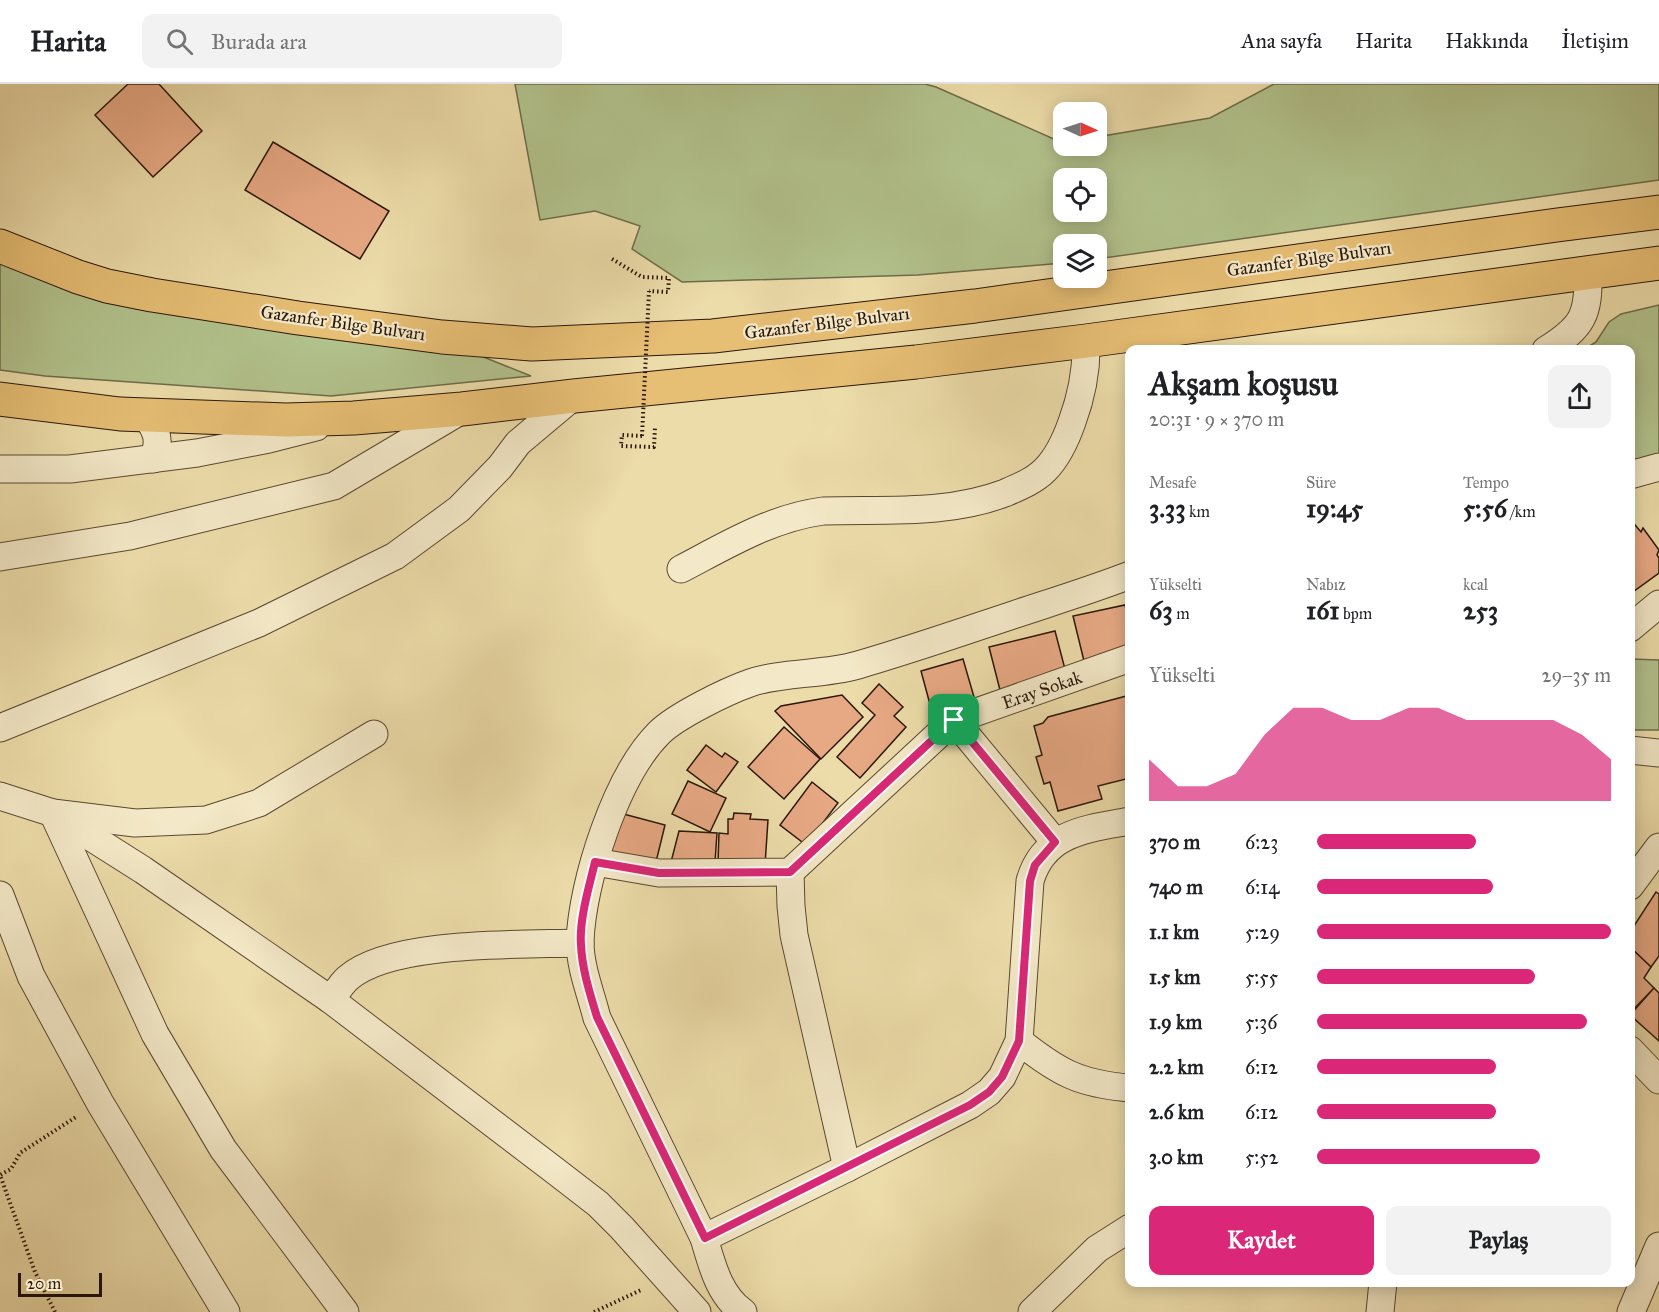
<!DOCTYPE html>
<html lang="tr">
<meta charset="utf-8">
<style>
body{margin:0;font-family:"IM FELL Great Primer",serif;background:#f2f2f2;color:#202124;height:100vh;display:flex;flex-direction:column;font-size:22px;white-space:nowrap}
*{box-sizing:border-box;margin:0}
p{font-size:20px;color:#757577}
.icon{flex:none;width:33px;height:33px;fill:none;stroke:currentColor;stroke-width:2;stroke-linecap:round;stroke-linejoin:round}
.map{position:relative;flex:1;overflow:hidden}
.sheet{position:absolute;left:1125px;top:261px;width:510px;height:942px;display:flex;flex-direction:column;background:#fff;border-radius:12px;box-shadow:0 3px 15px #0003}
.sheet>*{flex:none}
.needle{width:39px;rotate:93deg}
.tools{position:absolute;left:1053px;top:18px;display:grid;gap:12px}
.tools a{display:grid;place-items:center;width:54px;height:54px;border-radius:12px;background:#fff;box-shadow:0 3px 15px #0003;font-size:30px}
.scale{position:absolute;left:18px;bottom:15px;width:84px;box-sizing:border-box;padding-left:6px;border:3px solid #2b1609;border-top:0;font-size:16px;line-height:21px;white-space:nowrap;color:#2b1609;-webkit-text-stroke:4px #f3e8c7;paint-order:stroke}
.pin{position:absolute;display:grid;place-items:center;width:51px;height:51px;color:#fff;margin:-26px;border-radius:12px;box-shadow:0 3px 9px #0006}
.round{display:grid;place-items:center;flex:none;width:63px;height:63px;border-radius:12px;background:#f2f2f2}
.headline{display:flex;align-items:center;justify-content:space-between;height:102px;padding:0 24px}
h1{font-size:33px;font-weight:700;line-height:45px}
.figures{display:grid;grid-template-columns:repeat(3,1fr);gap:9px;height:102px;padding:6px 24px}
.figures div{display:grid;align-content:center}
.figures b{font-size:26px;font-weight:700}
.figures small{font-size:16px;font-weight:400}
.figures p{font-size:16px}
.chart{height:168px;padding:12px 24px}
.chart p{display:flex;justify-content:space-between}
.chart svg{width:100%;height:108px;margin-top:6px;fill:#db2777;opacity:.7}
.primary-button{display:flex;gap:12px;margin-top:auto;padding:12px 24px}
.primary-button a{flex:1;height:69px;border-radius:12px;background:#db2777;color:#fff;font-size:24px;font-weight:700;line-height:69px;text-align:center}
.primary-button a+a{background:#f2f2f2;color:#202124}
ul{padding:0 24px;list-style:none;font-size:20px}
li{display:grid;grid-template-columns:96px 72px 1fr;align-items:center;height:45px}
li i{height:15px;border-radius:8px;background:#db2777}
header{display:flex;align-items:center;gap:36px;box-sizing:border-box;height:84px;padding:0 30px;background:#fff;border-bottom:2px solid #e0e0e0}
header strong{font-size:28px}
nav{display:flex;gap:33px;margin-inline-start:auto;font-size:21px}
.search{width:420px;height:54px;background:#f2f2f2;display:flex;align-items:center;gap:15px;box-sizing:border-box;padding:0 21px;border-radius:12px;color:#757577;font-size:22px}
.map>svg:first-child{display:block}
</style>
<header>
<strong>Harita</strong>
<div class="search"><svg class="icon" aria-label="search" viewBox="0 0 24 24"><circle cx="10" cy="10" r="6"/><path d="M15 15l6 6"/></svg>Burada ara</div>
<nav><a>Ana sayfa</a><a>Harita</a><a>Hakkında</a><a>İletişim</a></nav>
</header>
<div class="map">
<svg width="1659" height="1228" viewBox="0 0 1659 1228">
<rect width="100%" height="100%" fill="#ecdca9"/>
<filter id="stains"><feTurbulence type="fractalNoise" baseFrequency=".00333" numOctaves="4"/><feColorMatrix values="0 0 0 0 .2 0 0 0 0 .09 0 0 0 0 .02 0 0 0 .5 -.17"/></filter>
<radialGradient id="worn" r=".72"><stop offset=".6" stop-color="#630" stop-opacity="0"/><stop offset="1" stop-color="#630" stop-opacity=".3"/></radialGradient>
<g fill="#b2c28c" stroke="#6e6c4a" stroke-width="1.5" fill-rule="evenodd">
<path d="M515 0H925L936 3 1063 59 1064 62H1096L1097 53 1210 34 1274 0H1659V96L1097 175 1096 160H1064L1063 179 918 191 682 198 632 165 640 142 595 127 540 136ZM1096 94V128H1064V94Z"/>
<path d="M0 170 456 262 531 292 331 312 45 292 0 286Z"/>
<path d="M1659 221V370L1631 379 1630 266H1583L1596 258 1609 238 1621 230Z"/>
<path d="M1631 575 1659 576V646H1631Z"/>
</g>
<g fill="#e7a984" stroke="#2b1609" stroke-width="1.5">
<path d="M128 0H159L202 47 153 93 95 31Z"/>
<path d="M273 58 389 127 360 175 245 106Z"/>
<path d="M1630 435 1641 448 1643 444 1659 466 1657 471 1659 474V489L1630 510Z"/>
<path d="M1125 521 1130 541V566L1084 577 1073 532Z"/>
<path d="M1055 547 1066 589 1000 606 989 563Z"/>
<path d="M963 575 974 613 931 624 921 587Z"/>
<path d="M879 600 903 623 894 632 906 643 860 694 837 673 875 631 862 619Z"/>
<path d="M842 611 863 633 821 675 775 627 781 622Z"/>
<path d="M1130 611V694L1098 702 1102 715 1058 727 1050 698 1044 700 1036 673 1042 671 1034 642 1043 639 1048 633Z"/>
<path d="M784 643 820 675 784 715 748 683Z"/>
<path d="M706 661 722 673 725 669 738 678 716 708 687 686Z"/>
<path d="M688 697 726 714 710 748 672 730Z"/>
<path d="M812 698 838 719 806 761 780 741Z"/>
<path d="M616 728 665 741 655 782 605 769Z"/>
<path d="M734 729 751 730 750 735 768 736 765 781 718 778 719 749 728 750V735H733Z"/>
<path d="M679 747 717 749 715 778H671Z"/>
<path d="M1656 808 1659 810V872L1651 883 1630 863V848Z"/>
<path d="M1630 863 1651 883 1644 894 1654 904 1630 929Z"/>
<path d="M1654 904 1659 909V957L1630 931Z"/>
</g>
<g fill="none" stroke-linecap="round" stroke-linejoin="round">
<g stroke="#5b4831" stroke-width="29">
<g id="minor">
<path d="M1546 266C1583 243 1589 231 1588 188"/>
<path d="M146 332C157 347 161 357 153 375"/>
<path d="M0 385H70L197 369 269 355 316 343"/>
<path d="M1630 391 1659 383"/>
<path d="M0 473 130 452 334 402 462 326"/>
<path d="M681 485C727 461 771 434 823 427 885 425 947 431 1005 409 1019 403 1034 397 1045 386 1058 373 1066 355 1072 338 1082 311 1087 287 1086 257"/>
<path d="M1630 544 1659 520"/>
<path d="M954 636 1055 758"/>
<path d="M0 644 259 539 395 472 459 425 500 383 518 359 574 312"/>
<path d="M1630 666 1659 669"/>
<path d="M0 712 53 729 135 739 206 736 259 719 374 650"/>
<path d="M53 729 143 786 331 916 554 1086 598 1120 622 1144 697 1228"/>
<path d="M53 729 155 950 223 1065 345 1228"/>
<path d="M595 778 659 789 790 788 954 636 1130 574"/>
<path d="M790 788 791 822 794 851 847 1084"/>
<path d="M1630 802 1659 763"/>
<path d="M0 811 31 892 100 1019 226 1228"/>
<path d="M331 916C336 909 341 900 348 894 391 856 523 861 580 859"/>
<path d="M1019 957C1058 988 1079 1000 1130 1004"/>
<path d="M1630 966 1659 996"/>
<path d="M704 1154 847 1084 970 1021 989 1008 1002 993 1019 957 1030 797C1044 748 1087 745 1130 737"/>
<path d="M743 1228C719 1211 712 1181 704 1154L597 934C591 910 580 883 580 858 582 798 616 692 659 649 676 632 727 607 750 599 781 588 824 591 858 581 910 566 962 548 1013 531 1052 518 1091 506 1130 491"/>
<path d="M1032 1228 1097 1165 1130 1144"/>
<path d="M1380 1228 1383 1198"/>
<path d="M1631 1228 1659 1162"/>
</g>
</g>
<g stroke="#2b1609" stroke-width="35">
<g id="major">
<path d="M0 162 78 193 107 202 152 211 298 234 442 253 532 260 713 252 975 222 1557 141 1659 128"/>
<path d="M0 315 120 330 286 336 354 334 462 325 574 312 916 278 1086 257 1659 179"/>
</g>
</g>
<g stroke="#2b1609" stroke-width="4" stroke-dasharray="1.5 3" stroke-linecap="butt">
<path d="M612 175 642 193 669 194 668 208 649 207"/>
<path d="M642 352 622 351 621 362 654 363 655 343"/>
<path d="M55 1228 35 1188 0 1091 11 1085 20 1069 76 1033"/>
<path d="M594 1228 641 1206"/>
</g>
<use href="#minor" stroke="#f3e8c7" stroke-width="27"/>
<use href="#major" stroke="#e6be74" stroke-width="33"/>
<path stroke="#2b1609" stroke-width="4" stroke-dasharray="1.5 3" stroke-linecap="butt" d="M642 352 649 207"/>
</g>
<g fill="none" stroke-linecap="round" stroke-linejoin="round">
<g stroke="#fff" stroke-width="12">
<path id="route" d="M954 636 1055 758 1035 781 1030 797 1019 957 1002 993 989 1008 970 1021 705 1154 597 933C590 910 582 885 581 861 579 836 589 803 595 778L659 789 790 788Z"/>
</g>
<use href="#route" stroke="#db2777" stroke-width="8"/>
</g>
<g text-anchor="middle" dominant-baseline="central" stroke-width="4.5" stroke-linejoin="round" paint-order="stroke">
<g font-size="18" fill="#2b1609" stroke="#f3e8c7">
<text transform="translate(1309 175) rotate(-8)">Gazanfer Bilge Bulvarı</text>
<text transform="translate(343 239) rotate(8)">Gazanfer Bilge Bulvarı</text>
<text transform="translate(827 239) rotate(-7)">Gazanfer Bilge Bulvarı</text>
<text transform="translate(1042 606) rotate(-19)">Eray Sokak</text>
</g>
</g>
<rect width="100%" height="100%" filter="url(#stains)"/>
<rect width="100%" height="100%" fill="url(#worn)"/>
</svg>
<div class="tools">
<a><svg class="needle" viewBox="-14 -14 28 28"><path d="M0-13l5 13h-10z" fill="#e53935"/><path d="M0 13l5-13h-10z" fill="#757577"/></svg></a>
<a><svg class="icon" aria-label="locate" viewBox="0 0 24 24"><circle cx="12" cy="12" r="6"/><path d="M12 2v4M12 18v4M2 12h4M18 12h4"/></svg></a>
<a><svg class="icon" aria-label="layers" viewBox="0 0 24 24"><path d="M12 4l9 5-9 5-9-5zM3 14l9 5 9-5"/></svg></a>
</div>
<div class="scale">20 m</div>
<div class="pin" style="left:954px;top:636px;background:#1e9e55"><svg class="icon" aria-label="arrive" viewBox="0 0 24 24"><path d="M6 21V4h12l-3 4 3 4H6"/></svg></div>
<section class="sheet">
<div class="headline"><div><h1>Akşam koşusu</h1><p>20:31 · 9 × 370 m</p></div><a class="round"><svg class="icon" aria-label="share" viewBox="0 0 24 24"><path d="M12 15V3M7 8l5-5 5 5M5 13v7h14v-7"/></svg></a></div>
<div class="figures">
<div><p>Mesafe</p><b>3.33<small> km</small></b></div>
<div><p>Süre</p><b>19:45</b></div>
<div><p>Tempo</p><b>5:56<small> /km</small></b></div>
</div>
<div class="figures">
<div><p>Yükselti</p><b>63<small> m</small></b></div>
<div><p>Nabız</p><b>161<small> bpm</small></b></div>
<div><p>kcal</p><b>253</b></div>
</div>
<div class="chart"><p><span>Yükselti</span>29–35 m</p>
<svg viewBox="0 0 160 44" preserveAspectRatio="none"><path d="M0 44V27L10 38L20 38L30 33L40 17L50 6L60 6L70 11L80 11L90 6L100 6L110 11L120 11L130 11L140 11L150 17L160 27V44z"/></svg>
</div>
<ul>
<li><b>370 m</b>6:23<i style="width:54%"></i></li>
<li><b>740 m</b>6:14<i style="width:60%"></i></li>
<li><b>1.1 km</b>5:29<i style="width:100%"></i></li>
<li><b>1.5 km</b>5:55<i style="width:74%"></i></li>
<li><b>1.9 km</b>5:36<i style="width:92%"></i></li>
<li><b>2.2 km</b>6:12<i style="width:61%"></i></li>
<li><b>2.6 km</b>6:12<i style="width:61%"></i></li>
<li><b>3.0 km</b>5:52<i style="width:76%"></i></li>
</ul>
<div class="primary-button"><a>Kaydet</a><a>Paylaş</a></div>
</section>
</div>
